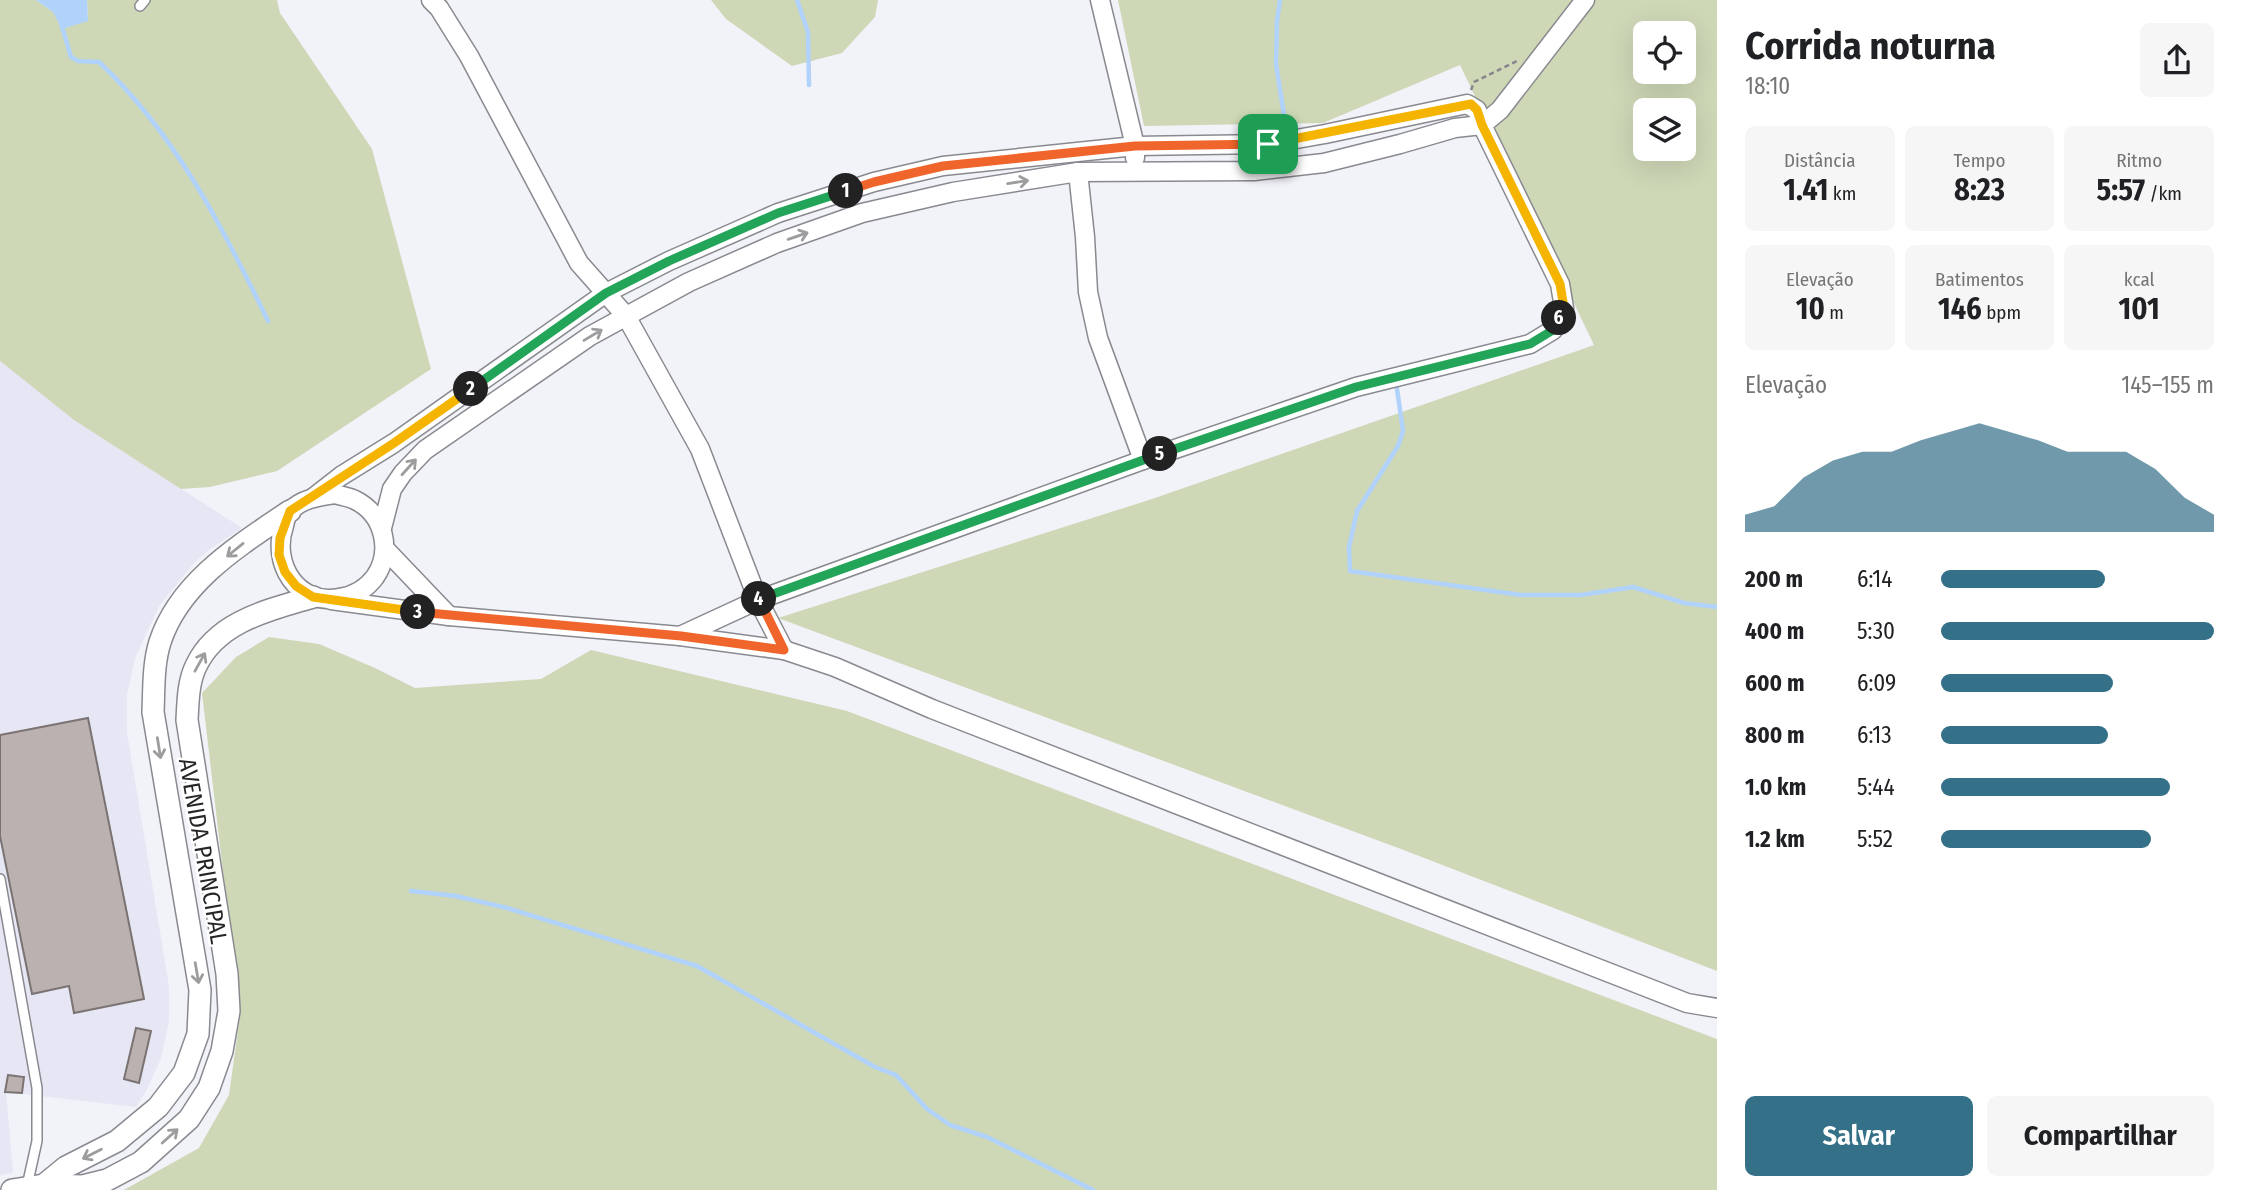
<!DOCTYPE html>
<html lang="pt">
<meta charset="utf-8">
<style>
body{margin:0;font-family:"Fira Sans Condensed",sans-serif;background:#f6f6f6;color:#202124;height:100vh;display:flex;flex-direction:column;font-size:26px;white-space:nowrap}
*{box-sizing:border-box;margin:0}
p{font-size:23px;color:#757577}
.icon{flex:none;width:38px;height:38px;fill:none;stroke:currentColor;stroke-width:2;stroke-linecap:round;stroke-linejoin:round}
.map{position:relative;flex:1;overflow:hidden}
.side{display:flex;flex-direction:column;background:#fff;width:525px}
.side>*{flex:none}
.controls{position:absolute;left:1633px;top:21px;display:grid;gap:14px}
.controls a{display:grid;place-items:center;width:63px;height:63px;border-radius:10px;background:#fff;box-shadow:0 7px 28px #0002;font-size:35px}
.pin{position:absolute;display:grid;place-items:center;width:60px;height:60px;color:#fff;margin:-30px;border-radius:14px;box-shadow:0 4px 10px #0006}
.km{position:absolute;width:35px;height:35px;margin:-18px;border-radius:50%;background:#222;color:#fff;font-size:19px;line-height:35px;text-align:center}
.round{display:grid;place-items:center;flex:none;width:74px;height:74px;border-radius:10px;background:#f6f6f6}
.overview{display:flex;align-items:center;justify-content:space-between;height:119px;padding:0 28px}
h1{font-size:38px;font-weight:700;line-height:52px}
.metrics{display:grid;grid-template-columns:repeat(3,1fr);gap:10px;height:119px;padding:7px 28px}
.metrics div{display:grid;align-content:center;border-radius:10px;background:#f6f6f6;text-align:center}
.metrics b{font-size:30px;font-weight:700}
.metrics small{font-size:19px;font-weight:400}
.metrics p{font-size:19px}
.chart{height:196px;padding:14px 28px}
.chart p{display:flex;justify-content:space-between}
.chart svg{width:100%;height:126px;margin-top:7px;fill:#347088;opacity:.7}
.primary-button{display:flex;gap:14px;margin-top:auto;padding:14px 28px}
.primary-button a{flex:1;height:80px;border-radius:10px;background:#347088;color:#fff;font-size:28px;font-weight:700;line-height:80px;text-align:center}
.primary-button a+a{background:#f6f6f6;color:#202124}
ul{padding:0 28px;list-style:none;font-size:23px}
li{display:grid;grid-template-columns:112px 84px 1fr;align-items:center;height:52px}
li i{height:18px;border-radius:9px;background:#347088}
main{display:flex;flex:1;min-height:0}
.map>svg:first-child{display:block}
</style>
<main>
<div class="map">
<svg width="1717" height="1190" viewBox="0 0 1717 1190">
<rect width="100%" height="100%" fill="#f2f2f9"/>
<path fill="#e6e6f5" d="M0 361 74 420 242 528 210 549 195 562 159 606 135 658 127 695V733L169 986V1022L161 1058 146 1091 136 1107 6 1092 13 1173 0 1175Z"/>
<g fill="#ced8b7" fill-rule="evenodd">
<path d="M0 0H36L53 12 88 21 87 0H277L280 13 372 149 431 369 277 471 210 487 181 489 74 420 0 361Z"/>
<path d="M711 0H878L875 17 842 53 792 66 726 19Z"/>
<path d="M1118 0H1717V971L1401 849 778 618 1152 499 1594 345 1460 65 1323 123 1144 126ZM1645 33H1684V72H1645ZM1645 110H1684V149H1645Z"/>
<path d="M269 637 319 644 375 668 415 688 541 679 591 650 847 711 1717 1039V1190H124L199 1148 229 1095 240 1016 202 693 236 657Z"/>
</g>
<path fill="#b0d2fb" d="M36 0H87L88 21 62 29 53 12Z"/>
<g fill="none" stroke-linecap="round" stroke-linejoin="round">
<g stroke="#b0d2fb" stroke-width="4.5">
<path d="M797 0 808 32 809 85"/>
<path d="M1280 0 1277 21 1276 64 1287 134 1290 136"/>
<path d="M61 23 71 57 78 61 99 62C175 133 223 228 268 321"/>
<path d="M1396 382 1403 431 1398 446 1357 511 1349 547 1350 571 1521 595H1581L1633 587 1684 603 1717 607"/>
<path d="M411 891 456 896 507 908 697 966 875 1067 896 1075 927 1109 950 1125 987 1137 1093 1190"/>
</g>
</g>
<g fill="#bab1b0" stroke="#7b7372" stroke-width="2">
<path d="M88 718 144 999 74 1013 69 986 32 994 0 836V735Z"/>
<path d="M136 1028 151 1031 139 1083 124 1079Z"/>
<path d="M8 1075 24 1077 22 1093 5 1092Z"/>
</g>
<g fill="none" stroke-linecap="round" stroke-linejoin="round">
<g stroke="#898990" stroke-width="12">
<g id="service">
<path d="M140 6 145 0"/>
<path d="M0 879 37 1088V1141L27 1186"/>
</g>
</g>
<g stroke="#898990" stroke-width="21">
<g id="minor">
<path d="M431 0 439 8 469 56 579 263 626 316 700 449 758 600 784 650"/>
<path d="M1100 0 1135 146V158"/>
<path d="M1078 172 1085 237 1088 292 1098 338 1143 460"/>
<path d="M335 494C341 496 350 497 355 500 384 514 393 551 375 577 366 589 354 596 339 598 297 606 271 563 284 526 285 521 287 514 290 511 301 499 320 496 335 494Z"/>
<path d="M314 497 341 476 394 443 606 293 669 261 778 213 874 182 943 166 1135 146 1268 144 1325 134 1467 104 1477 110 1482 125 1560 284 1564 308 1553 330 1530 344 1356 387 1143 460 758 600 680 636"/>
<path d="M382 528 392 489 403 473 425 450 590 336 689 282 777 243 862 213 953 192 1078 172 1254 171 1324 163 1400 144 1455 128 1482 125 1500 110 1585 0"/>
<path d="M385 549 449 616"/>
<path d="M331 600 449 616 680 636 784 650 835 667 932 709 1687 1003 1717 1008"/>
</g>
</g>
<g stroke="#898990" stroke-width="24">
<g id="tertiary">
<path d="M44 1185 66 1167 117 1141 158 1107 184 1073 198 1034 200 990 153 712C154 690 153 664 160 642 180 581 240 545 290 511"/>
<path d="M12 1190 44 1185 83 1186 107 1180 141 1162 189 1119 209 1088 222 1051 229 1011 227 974 187 720C188 703 188 682 196 666 217 621 269 610 313 597"/>
</g>
</g>
<path stroke="#85858a" stroke-width="2.5" stroke-dasharray="5 3.5" stroke-linecap="butt" d="M1471 90 1474 82 1517 61"/>
<use href="#service" stroke="#fff" stroke-width="9"/>
<use href="#minor" stroke="#fff" stroke-width="18"/>
<use href="#tertiary" stroke="#fff" stroke-width="21"/>
</g>
<defs><path id="oneway-shaft" d="M-6 0H5M1.5-3L5.5 0L1.5 3" fill="none" stroke-width="1.6" stroke-linecap="round" stroke-linejoin="round" transform="scale(1.75)"/></defs>
<g stroke="#9d9d9f">
<use href="#oneway-shaft" transform="translate(1018 182) rotate(-9)"/>
<use href="#oneway-shaft" transform="translate(798 236) rotate(-19)"/>
<use href="#oneway-shaft" transform="translate(593 335) rotate(-31)"/>
<use href="#oneway-shaft" transform="translate(409 467) rotate(-48)"/>
<use href="#oneway-shaft" transform="translate(235 550) rotate(141)"/>
<use href="#oneway-shaft" transform="translate(200 662) rotate(-61)"/>
<use href="#oneway-shaft" transform="translate(159 748) rotate(81)"/>
<use href="#oneway-shaft" transform="translate(197 973) rotate(80)"/>
<use href="#oneway-shaft" transform="translate(170 1136) rotate(-42)"/>
<use href="#oneway-shaft" transform="translate(92 1154) rotate(153)"/>
</g>
<g fill="none" stroke-linecap="round" stroke-linejoin="round">
<g stroke="#fff" stroke-width="14">
<path id="split-1" d="M846 191 874 182 943 166 1135 146 1268 144"/>
</g>
<g stroke="#fff" stroke-width="14">
<path id="split-2" d="M471 389 606 293 669 261 778 213 846 191"/>
</g>
<g stroke="#fff" stroke-width="14">
<path id="split-3" d="M418 612 313 597 296 586 285 572 279 555 280 538 290 511 394 443 471 389"/>
</g>
<g stroke="#fff" stroke-width="14">
<path id="split-4" d="M418 612 681 636 784 650 759 599"/>
</g>
<g stroke="#fff" stroke-width="14">
<path id="split-5" d="M759 599 1160 454"/>
</g>
<g stroke="#fff" stroke-width="14">
<path id="split-6" d="M1160 454 1356 387 1530 344 1553 330 1559 318"/>
</g>
<g stroke="#fff" stroke-width="14">
<path id="split-7" d="M1268 144 1471 104 1477 110 1482 125 1560 284 1564 308 1559 318"/>
</g>
<use href="#split-1" stroke="#f0652b" stroke-width="9"/>
<use href="#split-2" stroke="#22a559" stroke-width="9"/>
<use href="#split-3" stroke="#f5b400" stroke-width="9"/>
<use href="#split-4" stroke="#f0652b" stroke-width="9"/>
<use href="#split-5" stroke="#22a559" stroke-width="9"/>
<use href="#split-6" stroke="#22a559" stroke-width="9"/>
<use href="#split-7" stroke="#f5b400" stroke-width="9"/>
</g>
<g text-anchor="middle" dominant-baseline="central" stroke-width="5" stroke-linejoin="round" paint-order="stroke">
<g font-size="24" fill="#262629" stroke="#fff">
<text transform="translate(203 851) rotate(80)">AVENIDA PRINCIPAL</text>
</g>
</g>
</svg>
<div class="controls">
<a><svg class="icon" aria-label="locate" viewBox="0 0 24 24"><circle cx="12" cy="12" r="6"/><path d="M12 2v4M12 18v4M2 12h4M18 12h4"/></svg></a>
<a><svg class="icon" aria-label="layers" viewBox="0 0 24 24"><path d="M12 4l9 5-9 5-9-5zM3 14l9 5 9-5"/></svg></a>
</div>
<div class="pin" style="left:1268px;top:144px;background:#1e9e55"><svg class="icon" aria-label="arrive" viewBox="0 0 24 24"><path d="M6 21V4h12l-3 4 3 4H6"/></svg></div>
<b class="km" style="left:846px;top:191px">1</b>
<b class="km" style="left:471px;top:389px">2</b>
<b class="km" style="left:418px;top:612px">3</b>
<b class="km" style="left:759px;top:599px">4</b>
<b class="km" style="left:1160px;top:454px">5</b>
<b class="km" style="left:1559px;top:318px">6</b>
</div>
<section class="side">
<div class="overview"><div><h1>Corrida noturna</h1><p>18:10</p></div><a class="round"><svg class="icon" aria-label="share" viewBox="0 0 24 24"><path d="M12 15V3M7 8l5-5 5 5M5 13v7h14v-7"/></svg></a></div>
<div class="metrics">
<div><p>Distância</p><b>1.41<small> km</small></b></div>
<div><p>Tempo</p><b>8:23</b></div>
<div><p>Ritmo</p><b>5:57<small> /km</small></b></div>
</div>
<div class="metrics">
<div><p>Elevação</p><b>10<small> m</small></b></div>
<div><p>Batimentos</p><b>146<small> bpm</small></b></div>
<div><p>kcal</p><b>101</b></div>
</div>
<div class="chart"><p><span>Elevação</span>145–155 m</p>
<svg viewBox="0 0 160 44" preserveAspectRatio="none"><path d="M0 44V38L10 35L20 25L30 19L40 16L50 16L60 12L70 9L80 6L90 9L100 12L110 16L120 16L130 16L140 22L150 32L160 38V44z"/></svg>
</div>
<ul>
<li><b>200 m</b>6:14<i style="width:60%"></i></li>
<li><b>400 m</b>5:30<i style="width:100%"></i></li>
<li><b>600 m</b>6:09<i style="width:63%"></i></li>
<li><b>800 m</b>6:13<i style="width:61%"></i></li>
<li><b>1.0 km</b>5:44<i style="width:84%"></i></li>
<li><b>1.2 km</b>5:52<i style="width:77%"></i></li>
</ul>
<div class="primary-button"><a>Salvar</a><a>Compartilhar</a></div>
</section>
</main>
